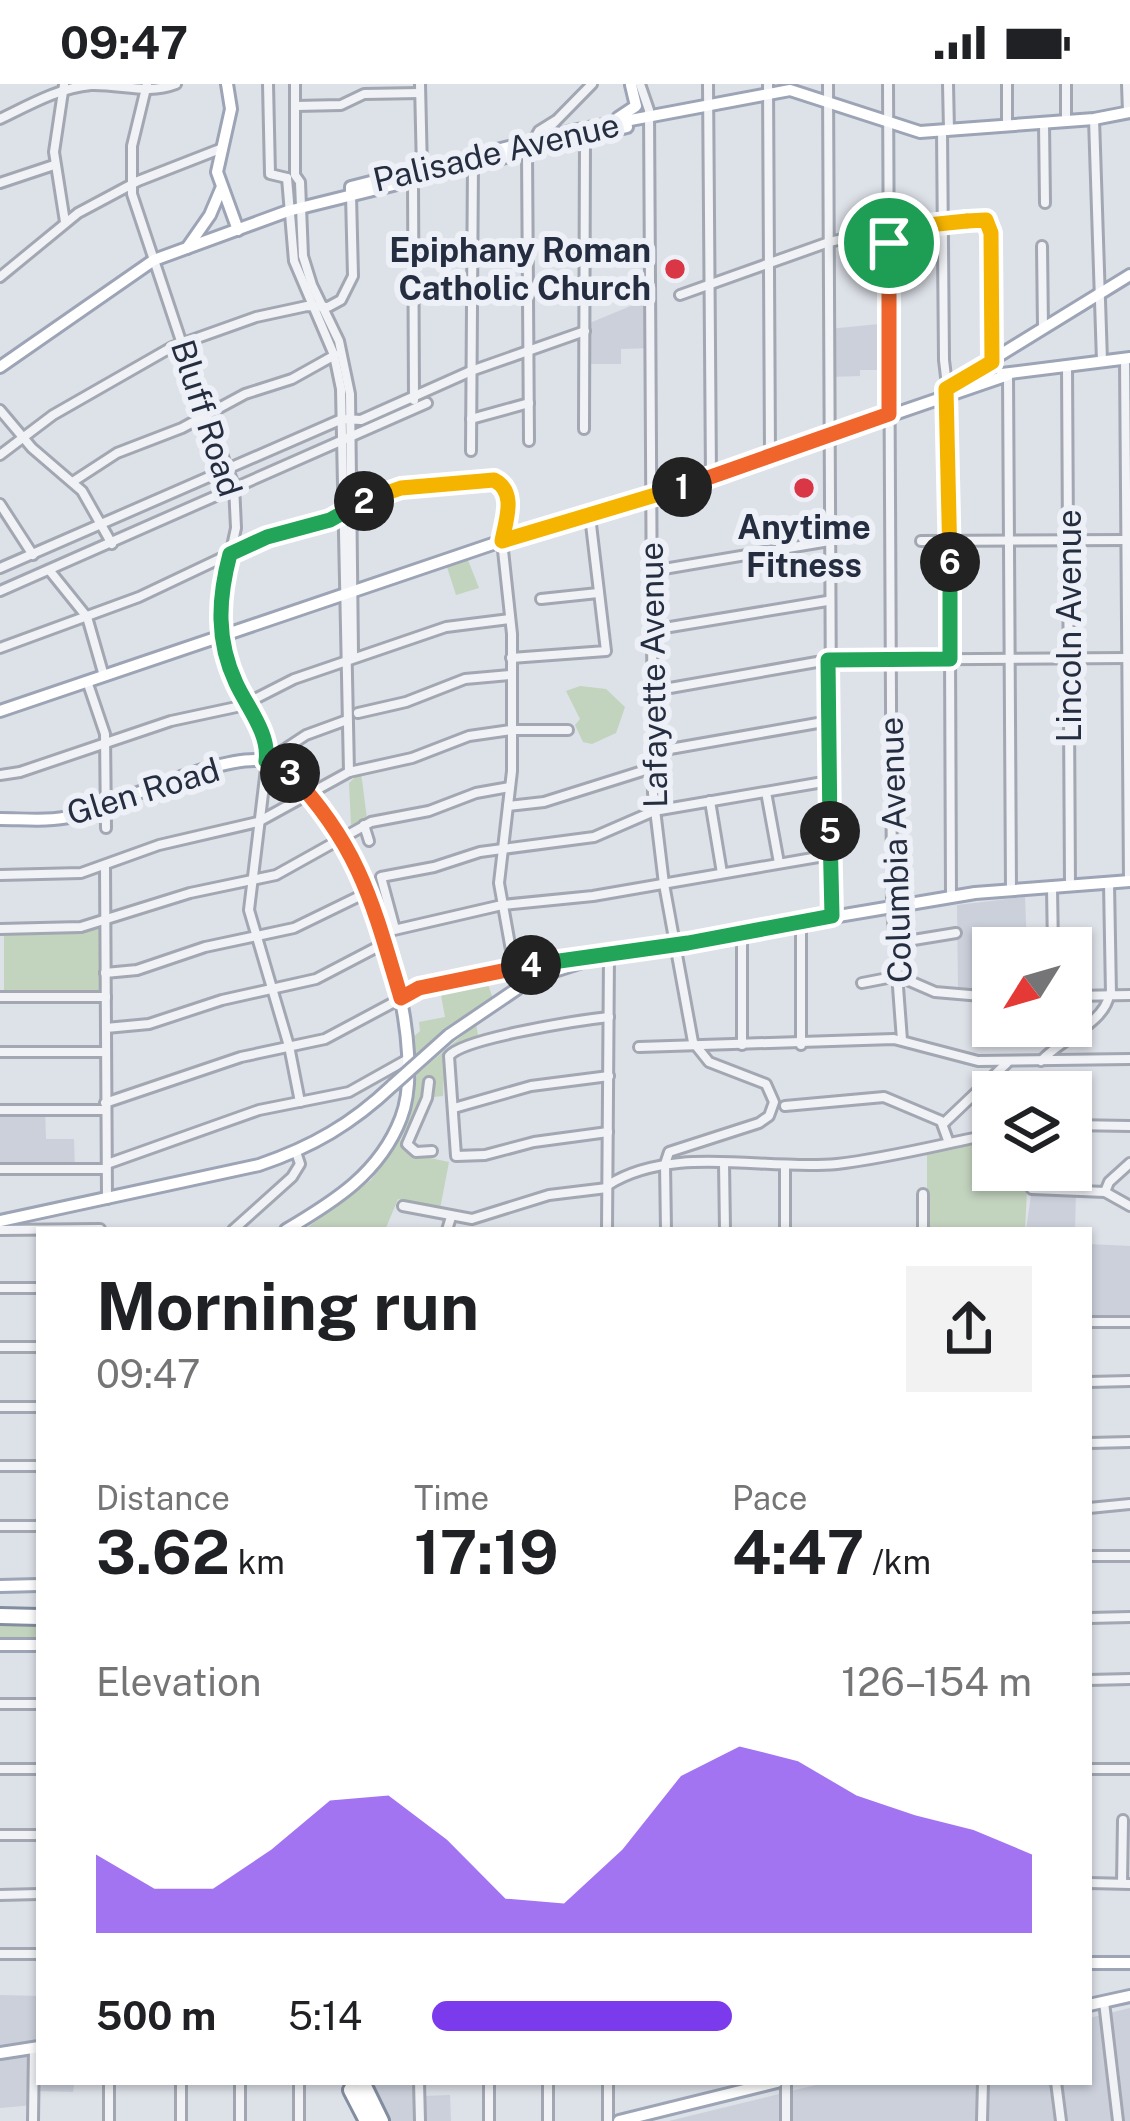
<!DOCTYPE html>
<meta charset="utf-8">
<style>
body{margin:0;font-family:"Public Sans",sans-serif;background:#f2f2f2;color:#202124;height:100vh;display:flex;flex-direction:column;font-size:45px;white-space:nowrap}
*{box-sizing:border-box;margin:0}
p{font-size:39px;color:#757577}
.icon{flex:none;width:66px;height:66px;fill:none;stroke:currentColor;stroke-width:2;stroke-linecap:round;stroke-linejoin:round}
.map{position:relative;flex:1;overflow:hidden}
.side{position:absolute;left:36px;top:1143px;width:1056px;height:858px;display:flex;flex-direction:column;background:#fff;border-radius:0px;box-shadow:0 3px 9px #0004}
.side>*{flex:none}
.needle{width:78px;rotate:233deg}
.fabs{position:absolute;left:972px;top:843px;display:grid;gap:24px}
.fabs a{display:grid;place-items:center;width:120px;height:120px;border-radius:0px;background:#fff;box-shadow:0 3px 9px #0004;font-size:60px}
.pin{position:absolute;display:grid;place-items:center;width:102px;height:102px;color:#fff;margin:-51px;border:6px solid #fff;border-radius:50%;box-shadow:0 3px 12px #0007}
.km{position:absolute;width:60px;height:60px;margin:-30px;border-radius:50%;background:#222;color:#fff;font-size:33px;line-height:60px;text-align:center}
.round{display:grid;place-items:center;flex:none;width:126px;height:126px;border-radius:0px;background:#f2f2f2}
.overview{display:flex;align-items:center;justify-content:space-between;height:204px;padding:0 60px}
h1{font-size:66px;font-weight:700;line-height:90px}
.figures{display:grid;grid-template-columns:repeat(3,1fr);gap:18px;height:204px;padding:12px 60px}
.figures div{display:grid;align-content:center}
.figures b{font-size:60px;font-weight:700}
.figures small{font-size:33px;font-weight:400}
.figures p{font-size:33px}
.chart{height:336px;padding:24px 60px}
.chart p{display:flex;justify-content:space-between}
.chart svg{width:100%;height:216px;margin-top:12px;fill:#7c3aed;opacity:.7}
ul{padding:0 60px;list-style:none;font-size:39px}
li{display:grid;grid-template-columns:192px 144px 1fr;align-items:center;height:90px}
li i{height:30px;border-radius:15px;background:#7c3aed}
.status{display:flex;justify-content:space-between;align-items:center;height:84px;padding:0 60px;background:#fff;direction:ltr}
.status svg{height:33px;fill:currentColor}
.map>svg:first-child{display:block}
</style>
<div class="status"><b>09:47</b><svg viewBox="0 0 49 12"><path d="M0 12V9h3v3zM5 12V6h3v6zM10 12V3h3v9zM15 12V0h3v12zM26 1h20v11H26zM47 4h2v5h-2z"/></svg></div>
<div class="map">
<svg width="1130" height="2037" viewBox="0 0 1130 2037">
<rect width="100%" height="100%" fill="#dde1e8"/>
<g fill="#cbd0db">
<path d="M650 214V264L621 265V280H585V241Z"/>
<path d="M889 239V286H860V292L829 293V245Z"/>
<path d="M1025 813 1027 864H993V907L958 906 957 821Z"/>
<path d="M45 1025 46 1055H74L75 1085H0V1026Z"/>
<path d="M1032 1105 1076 1106 1075 1146H1026Z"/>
<path d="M1089 1160 1130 1162V1234L1089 1236Z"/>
<path d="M0 1911 39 1912V1998H109V2001H74L73 2008 34 2007V2021L0 2024Z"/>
<path d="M1130 1924V2037H669L828 1998H1089V1934Z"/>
<path d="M373 1998H422L423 2012 450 2011 451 2037H391Z"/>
</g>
<g fill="#c2d3be">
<path d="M468 476 479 504 456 511 447 483Z"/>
<path d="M580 602 606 605 625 623 616 649 592 660 583 658 575 641 580 635 566 607Z"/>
<path d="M361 688 367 735 351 741 349 699Z"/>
<path d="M105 835 106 913H4V845H68Z"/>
<path d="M486 894 494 918 408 987 409 957 420 947 419 938 445 933 439 900Z"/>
<path d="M476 940 478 951 445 968 443 1012 423 1014 400 1056 411 1070 449 1078 440 1125 398 1115 385 1146H304L371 1096 395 1062 409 1034 417 990Z"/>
<path d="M993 1050V1086H1028L1025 1146H927V1061Z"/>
<path d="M0 1537 39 1538V1553L0 1554Z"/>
</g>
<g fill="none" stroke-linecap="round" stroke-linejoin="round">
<g stroke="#a2a7b2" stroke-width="14">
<g id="minor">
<path d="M147 0 132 62V110L199 311 234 401 236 444 221 513V552L231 587 268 668 249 826 289 962 300 1018"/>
<path d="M268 0 270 90 287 94"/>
<path d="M295 0V91L300 98 303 172 312 201 339 257 350 310 353 569 346 578"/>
<path d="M420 0 422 86"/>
<path d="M640 0 649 26 653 709 664 800 693 958 709 978 766 1000 774 1018 769 1032 759 1039 669 1068 665 1080 666 1146"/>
<path d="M708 0 711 392"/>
<path d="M768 0 770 371"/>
<path d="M828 0 832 832"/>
<path d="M888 0 892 823 902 956"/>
<path d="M948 0 949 46"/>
<path d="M1007 0V42"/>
<path d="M1066 0V37"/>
<path d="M1127 0 1128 28"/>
<path d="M64 1 54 68 65 138"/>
<path d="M296 22 341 21 364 10 420 9"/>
<path d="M0 35C29 21 58 4 91 1 122 0 147 11 176 0"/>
<path d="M1094 35 1102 277"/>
<path d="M1044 39 1045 119"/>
<path d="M942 47 944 276 949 318 951 813"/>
<path d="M542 51 592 0"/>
<path d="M287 94 294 177 334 271 341 305 349 688"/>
<path d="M413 96 414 316"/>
<path d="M0 99 54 81"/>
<path d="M1042 162 1043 244"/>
<path d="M0 193 78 129 138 97 220 65"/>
<path d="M680 211 829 158 894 144 984 135 991 149 992 276"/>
<path d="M1125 275 1129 797"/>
<path d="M1067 282 1070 802"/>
<path d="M1008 291 1011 806"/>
<path d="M0 326 32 364 82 407 112 460"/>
<path d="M471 335 529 319"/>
<path d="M584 345 585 53"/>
<path d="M529 357 527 68 539 47 555 37"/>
<path d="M471 367 473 78"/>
<path d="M0 371 53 331 172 263 256 233 307 222 328 223 341 216 353 192 351 111"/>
<path d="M74 397 117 369 182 344 245 310 292 295 335 271"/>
<path d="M0 420 33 471"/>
<path d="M921 457 1127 456"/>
<path d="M0 484 342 335 361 336 471 287 585 247"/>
<path d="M50 487 87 533 104 592"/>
<path d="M652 487 829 457"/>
<path d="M0 507 427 319"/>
<path d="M541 515 598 509"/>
<path d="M652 546 827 517"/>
<path d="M0 564 139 513 257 457 330 436 384 408 488 395 499 398 509 414 502 457 512 550V687L499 799 514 883"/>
<path d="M511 574 606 567 590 432"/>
<path d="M87 597 105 650 106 744"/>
<path d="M653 607 828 576 1128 574"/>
<path d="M358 629 406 618 465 595 510 591"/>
<path d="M653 668 829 637"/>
<path d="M268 676 306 651 347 636"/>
<path d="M0 691 20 688 171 637 241 622 294 595 446 543 510 535"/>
<path d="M766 708 779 779"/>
<path d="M710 717 722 789"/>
<path d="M508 722 544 718 652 684"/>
<path d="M364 741 369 757"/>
<path d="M105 781 107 1115"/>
<path d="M0 791 81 789 159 761 258 738 349 688 412 674 469 652 511 646H568"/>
<path d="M1109 799 1111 911"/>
<path d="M1052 804 1053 864"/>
<path d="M801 838V961"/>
<path d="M0 845 81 843 190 809 276 791 371 738 429 727 476 709 510 703"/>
<path d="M395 845 381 793 434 783 480 768 594 753 654 727 829 697"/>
<path d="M394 846 502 821 593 812 830 771"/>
<path d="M742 849V961"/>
<path d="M895 859 956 849"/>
<path d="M105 889 137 886 205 863 294 844 368 808"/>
<path d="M862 899 898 892 935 908 993 913"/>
<path d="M1071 912 1130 911"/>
<path d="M0 913H106"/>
<path d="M106 944 149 940 222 916 316 895 385 859"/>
<path d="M639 963 894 955 978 977 1130 975"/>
<path d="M0 968H106"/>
<path d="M1041 977C1059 956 1105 939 1109 911"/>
<path d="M429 998 427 1014 407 1060 416 1068 432 1067"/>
<path d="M105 1019 241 973 325 955 400 915"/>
<path d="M785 1022 884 1013 941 1037 949 1059"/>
<path d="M454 1024 531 1002 609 992"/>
<path d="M0 1026H105"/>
<path d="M944 1039 1007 979"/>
<path d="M1071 1041 1130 1042"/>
<path d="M608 1048 534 1058 485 1071 456 1072 449 972C463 954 581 936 609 933"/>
<path d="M724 1079 725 1146"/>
<path d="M107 1080 259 1026 349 1008 408 975"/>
<path d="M785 1081V1146"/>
<path d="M0 1085H106"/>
<path d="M608 1101C674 1060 763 1087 837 1080 889 1074 942 1060 993 1050"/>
<path d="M1032 1105 1105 1108 1130 1122"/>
<path d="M1105 1108 1109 1098 1130 1079"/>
<path d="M403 1122 472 1135 549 1111 607 1104"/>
<path d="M0 1146 100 1145"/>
<path d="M233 1146 292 1093 300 1080 296 1068"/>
<path d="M447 1146 451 1133"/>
<path d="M607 1146 609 871"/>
<path d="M923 1146V1110"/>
<path d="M0 1204H39"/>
<path d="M1089 1238H1130"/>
<path d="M0 1263H39"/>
<path d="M1089 1298 1130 1297"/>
<path d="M0 1323H39"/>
<path d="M1089 1359 1130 1358"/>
<path d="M0 1382H39"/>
<path d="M1089 1424 1130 1420"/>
<path d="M0 1442H39"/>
<path d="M1089 1472H1130"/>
<path d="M1089 1534 1130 1533"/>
<path d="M1089 1596 1130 1595"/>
<path d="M0 1620H39"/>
<path d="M0 1685H39"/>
<path d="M1089 1685H1130"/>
<path d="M0 1751H39"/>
<path d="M1089 1799 1130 1800"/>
<path d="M1122 1799 1123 1736"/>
<path d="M0 1811 39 1810"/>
<path d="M0 1870H39"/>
<path d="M1104 1918 1118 2037"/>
<path d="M419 1998 420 2037"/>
<path d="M489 1998V2037"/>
<path d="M548 1998V2037"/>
<path d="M608 1998V2037"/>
<path d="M786 1998V2037"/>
<path d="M1056 1998 1061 2037"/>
<path d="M33 2037 34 1964"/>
<path d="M109 2037V1998"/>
<path d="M181 2037V1998"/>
<path d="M240 2037V1998"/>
<path d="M299 2037V1998"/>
<path d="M982 2037 983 1998"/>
</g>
</g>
<g stroke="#9ca4b5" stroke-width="16">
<g id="major">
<path d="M227 0 231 25 217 88 238 146"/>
<path d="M618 34 636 22 631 1"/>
<path d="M351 110V103L572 47 790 6 920 48 1094 35 1130 28"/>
<path d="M187 164 210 131 221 105"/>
<path d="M0 283 154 176 288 127 627 43"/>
<path d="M1002 290 1130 274"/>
<path d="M953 300 1130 191"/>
<path d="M0 627 534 446 650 414 1008 291"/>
<path d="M0 735C24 735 49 738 73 732 119 720 223 668 266 677 285 681 296 696 308 710 320 724 332 738 342 753 380 811 427 968 401 1034 380 1089 335 1117 286 1146"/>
<path d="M401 914 439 900 567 877"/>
<path d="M449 951 533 894 601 872 975 809 1130 797"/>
<path d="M0 1137 259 1081C312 1063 352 1040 393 1001"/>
<path d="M0 1502 39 1501"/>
<path d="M0 1561H39"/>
<path d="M1089 1879H1130"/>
<path d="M1089 1921 1130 1912"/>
<path d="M0 1969 39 1963"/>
<path d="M619 2037 777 1998"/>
</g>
</g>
<g stroke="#838da0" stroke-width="20">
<g id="highway">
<path d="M0 1532 39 1533"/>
<path d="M362 1998 381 2037"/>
<path d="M351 2006 367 2037"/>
</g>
</g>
<use href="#minor" stroke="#f0f2f6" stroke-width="8"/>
<use href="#major" stroke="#fff" stroke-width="10"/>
<use href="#highway" stroke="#fff" stroke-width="14"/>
<g stroke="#9ca4b5" stroke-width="16" stroke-linecap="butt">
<path id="major-bridge" d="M393 1001 449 951"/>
</g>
<use href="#major-bridge" stroke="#fff" stroke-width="10"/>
</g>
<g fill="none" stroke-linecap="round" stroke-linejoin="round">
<g stroke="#fff" stroke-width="24">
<path id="split-1" d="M682 403 889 330V159"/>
</g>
<g stroke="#fff" stroke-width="24">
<path id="split-2" d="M364 417 401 404 494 396C517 408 506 435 502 457L682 403"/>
</g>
<g stroke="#fff" stroke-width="24">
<path id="split-3" d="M290 689 266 677C270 650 247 623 236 599 216 556 218 515 230 470L267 453 330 436 364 417"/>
</g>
<g stroke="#fff" stroke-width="24">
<path id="split-4" d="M290 689C360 763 373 820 401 914L419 904 531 881"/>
</g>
<g stroke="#fff" stroke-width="24">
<path id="split-5" d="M531 881 688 859 832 832 830 747"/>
</g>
<g stroke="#fff" stroke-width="24">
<path id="split-6" d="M830 747 828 576 950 575V478"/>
</g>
<g stroke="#fff" stroke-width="24">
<path id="split-7" d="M950 478 946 305 992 278 991 149 986 136 967 137"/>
</g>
<g stroke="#fff" stroke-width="24">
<path id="split-8" d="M889 159V145L967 137"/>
</g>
<use href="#split-1" stroke="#f0652b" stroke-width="15"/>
<use href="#split-2" stroke="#f5b400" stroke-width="15"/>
<use href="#split-3" stroke="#22a559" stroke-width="15"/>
<use href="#split-4" stroke="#f0652b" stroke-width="15"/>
<use href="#split-5" stroke="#22a559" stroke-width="15"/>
<use href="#split-6" stroke="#22a559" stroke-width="15"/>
<use href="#split-7" stroke="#f5b400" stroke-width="15"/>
<use href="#split-8" stroke="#f5b400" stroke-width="15"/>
</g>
<g fill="#d93745" stroke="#edf0f6" stroke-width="4.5">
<circle cx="675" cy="185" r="12"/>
<circle cx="804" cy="404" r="12"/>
</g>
<g text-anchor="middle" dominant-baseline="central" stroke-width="12" stroke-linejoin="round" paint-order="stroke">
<g font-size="33" fill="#252d40" stroke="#edf0f6">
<text transform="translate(496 68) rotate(-13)">Palisade Avenue</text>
<text transform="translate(207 334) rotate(72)">Bluff Road</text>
<text transform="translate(1069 542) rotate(-90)">Lincoln Avenue</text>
<text transform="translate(653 591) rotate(-91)">Lafayette Avenue</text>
<text transform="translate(143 707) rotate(-17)">Glen Road</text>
<text transform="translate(895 766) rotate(-92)">Columbia Avenue</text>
</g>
<g font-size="33" font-weight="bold" fill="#252d40" stroke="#edf0f6" text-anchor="end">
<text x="651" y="166">Epiphany Roman<tspan x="651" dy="38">Catholic Church</tspan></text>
<text x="804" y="443" text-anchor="middle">Anytime<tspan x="804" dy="38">Fitness</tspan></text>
</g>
</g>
</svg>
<div class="fabs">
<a><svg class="needle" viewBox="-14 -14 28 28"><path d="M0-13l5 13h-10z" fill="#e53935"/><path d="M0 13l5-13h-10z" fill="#757577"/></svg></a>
<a><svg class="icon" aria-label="layers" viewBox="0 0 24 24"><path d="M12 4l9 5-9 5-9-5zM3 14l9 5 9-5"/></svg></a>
</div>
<div class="pin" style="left:889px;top:159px;background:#1e9e55"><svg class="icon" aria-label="arrive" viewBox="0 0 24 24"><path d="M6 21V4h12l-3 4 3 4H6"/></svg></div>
<b class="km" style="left:682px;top:403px">1</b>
<b class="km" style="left:364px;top:417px">2</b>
<b class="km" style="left:290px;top:689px">3</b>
<b class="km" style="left:531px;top:881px">4</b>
<b class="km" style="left:830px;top:747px">5</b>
<b class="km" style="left:950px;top:478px">6</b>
<section class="side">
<div class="overview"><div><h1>Morning run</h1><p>09:47</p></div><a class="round"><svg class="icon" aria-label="share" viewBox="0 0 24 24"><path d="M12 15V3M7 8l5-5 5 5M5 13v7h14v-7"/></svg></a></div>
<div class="figures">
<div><p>Distance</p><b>3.62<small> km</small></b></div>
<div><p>Time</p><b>17:19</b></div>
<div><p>Pace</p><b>4:47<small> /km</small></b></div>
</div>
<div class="chart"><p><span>Elevation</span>126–154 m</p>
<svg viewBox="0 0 160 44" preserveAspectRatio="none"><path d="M0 44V28L10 35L20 35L30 27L40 17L50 16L60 25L70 37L80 38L90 27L100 12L110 6L120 9L130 16L140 20L150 23L160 28V44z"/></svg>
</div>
<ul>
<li><b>500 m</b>5:14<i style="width:50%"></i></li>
</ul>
</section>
</div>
